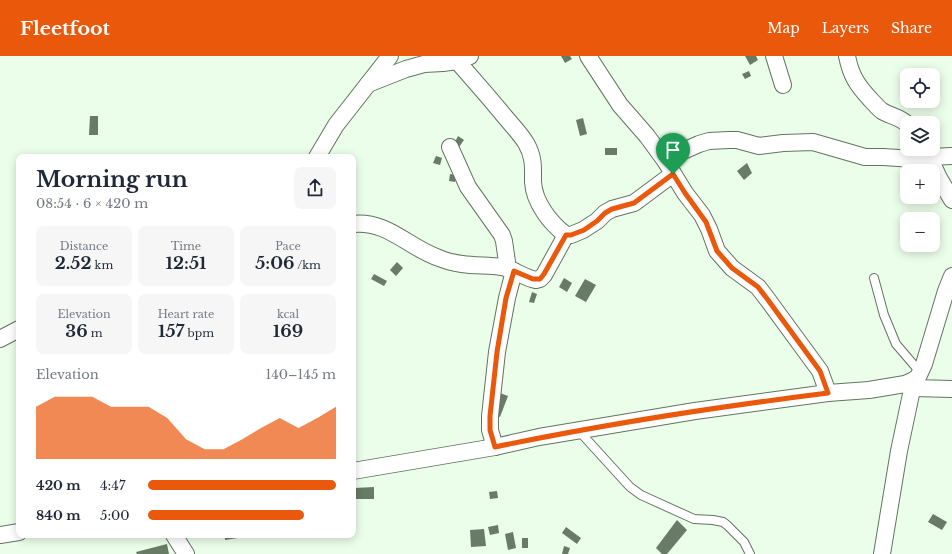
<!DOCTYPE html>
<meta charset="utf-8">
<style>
body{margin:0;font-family:"Libre Baskerville",serif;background:#f6f6f7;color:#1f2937;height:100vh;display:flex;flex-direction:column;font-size:15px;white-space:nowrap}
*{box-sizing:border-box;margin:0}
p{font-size:13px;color:#747a83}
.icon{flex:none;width:22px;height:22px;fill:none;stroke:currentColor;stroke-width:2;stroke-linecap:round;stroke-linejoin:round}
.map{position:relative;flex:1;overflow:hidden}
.sheet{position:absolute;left:16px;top:98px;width:340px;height:384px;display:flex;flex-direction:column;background:#fff;border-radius:8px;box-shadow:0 2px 10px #0003}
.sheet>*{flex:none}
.fabs{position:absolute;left:900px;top:12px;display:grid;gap:8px}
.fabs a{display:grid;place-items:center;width:40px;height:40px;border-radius:8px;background:#fff;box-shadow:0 2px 10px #0003;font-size:20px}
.pin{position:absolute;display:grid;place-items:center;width:34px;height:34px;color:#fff;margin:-41px -17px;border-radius:50% 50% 50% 0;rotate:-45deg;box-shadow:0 0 4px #0007}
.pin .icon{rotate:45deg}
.round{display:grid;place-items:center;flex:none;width:42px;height:42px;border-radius:8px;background:#f6f6f7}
.summary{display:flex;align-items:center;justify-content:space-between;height:68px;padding:0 20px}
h1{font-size:22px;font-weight:700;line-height:30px}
.metrics{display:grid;grid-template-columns:repeat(3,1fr);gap:6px;height:68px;padding:4px 20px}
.metrics div{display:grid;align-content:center;border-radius:8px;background:#f6f6f7;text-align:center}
.metrics b{font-size:17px;font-weight:700}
.metrics small{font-size:11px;font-weight:400}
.metrics p{font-size:11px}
.chart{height:112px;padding:8px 20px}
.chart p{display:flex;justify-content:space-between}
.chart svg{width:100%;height:72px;margin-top:4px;fill:#ea580c;opacity:.7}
ul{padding:0 20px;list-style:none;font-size:13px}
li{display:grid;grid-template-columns:64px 48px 1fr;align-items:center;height:30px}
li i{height:10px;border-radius:5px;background:#ea580c}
header{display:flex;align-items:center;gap:24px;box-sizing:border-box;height:56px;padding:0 20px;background:#ea580c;color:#fff}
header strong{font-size:19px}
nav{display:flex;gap:22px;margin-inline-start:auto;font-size:14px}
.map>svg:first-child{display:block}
</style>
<header>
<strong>Fleetfoot</strong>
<nav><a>Map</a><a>Layers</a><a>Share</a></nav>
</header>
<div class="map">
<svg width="952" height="498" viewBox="0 0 952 498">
<rect width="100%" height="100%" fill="#ebfee9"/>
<g fill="#677b65">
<path d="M561 0H570L572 3 565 7Z"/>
<path d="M745 0H756L758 4 750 9Z"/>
<path d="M749 15 751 20 745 23 742 18Z"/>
<path d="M90 60H98V79H89Z"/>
<path d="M583 62 587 78 580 80 576 64Z"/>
<path d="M458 80 464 84 459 91 454 88Z"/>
<rect x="605" y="92" width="12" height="7"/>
<path d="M436 100 442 102 440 109 433 107Z"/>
<path d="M747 107 752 117 744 124 737 115Z"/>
<path d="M450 118 456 119 455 126 449 125Z"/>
<path d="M397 206 403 212 396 220 390 214Z"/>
<path d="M374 218 387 225 384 230 371 223Z"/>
<path d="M564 222 572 227 567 236 559 231Z"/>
<path d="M585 223 596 229 586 246 575 240Z"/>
<path d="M532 236 537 238 534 247 529 246Z"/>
<path d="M500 337 508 340 500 361 493 358Z"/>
<path d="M374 431V443H354V432Z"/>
<path d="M497 435 498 442 490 443 489 436Z"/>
<path d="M933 458 947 466 942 474 928 466Z"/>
<path d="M677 464 687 474 667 498H662L656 492Z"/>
<path d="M498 469 499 477 490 479 488 471Z"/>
<path d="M566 471 581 482 577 488 562 477Z"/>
<path d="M484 473 486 490 471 491 470 474Z"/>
<path d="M513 476 516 492 508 494 505 478Z"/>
<path d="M225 479H244V481L225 484Z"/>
<rect x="522" y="482" width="6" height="10"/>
<path d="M167 488 169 498H137L136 496Z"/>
<path d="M564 490 570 492 568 498H562Z"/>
</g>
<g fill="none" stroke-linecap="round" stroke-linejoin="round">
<g stroke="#61755f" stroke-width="10">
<g id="service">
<path d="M874 222 884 259 896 288 920 316"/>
<path d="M579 375 630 431 641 439 694 463 713 464 723 466 727 469 744 486 750 498"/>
</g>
</g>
<g stroke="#61755f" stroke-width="18">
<g id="minor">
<path d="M588 0 620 49 647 80 666 106 685 137 702 159 709 173 717 195 732 212 758 231 768 244 820 315 828 337"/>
<path d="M774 0 783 29"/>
<path d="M847 0C851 20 857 29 871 44 874 47 878 52 882 55 890 60 900 61 907 68"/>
<path d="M457 5C472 22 487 39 501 56 509 66 519 76 526 87 534 101 533 110 533 126 534 146 550 167 566 179H571L583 174 597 165 605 157 612 153 634 147 673 118"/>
<path d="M368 28 406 13 424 8 443 7 457 5 470 0"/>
<path d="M450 91 468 131 502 179 504 185 508 213"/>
<path d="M926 94 939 122 952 144"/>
<path d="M317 101 336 69 390 0"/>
<path d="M929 101 952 100"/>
<path d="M666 106 681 96 699 88 709 85 729 84H737L759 90 783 87 813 86 865 101H883L930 104"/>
<path d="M353 168C387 164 409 192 439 202 446 205 455 207 462 208 476 210 489 209 502 211 514 213 524 222 536 224L540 223 544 219 566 179"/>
<path d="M0 283 19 273"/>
<path d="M913 332 952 333"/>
<path d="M495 391 490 374V360L497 296 507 242 514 215"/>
<path d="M353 415 495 391 539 381 695 355 828 337 869 334 905 328 914 324 918 321 924 308 946 235 952 220"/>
<path d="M0 479 19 476"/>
<path d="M174 479 186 498"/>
<path d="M882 498 899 395 914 324"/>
</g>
</g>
<use href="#service" stroke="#fff" stroke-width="8"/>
<use href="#minor" stroke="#fff" stroke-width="16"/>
</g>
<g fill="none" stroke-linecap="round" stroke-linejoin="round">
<g stroke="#fff" stroke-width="8">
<path id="route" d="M673 118 685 137 706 166 717 195 732 212 758 231 768 244 820 315 828 337C716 351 605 368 495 391L490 374V360L497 296 506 242 514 215 533 223H540L544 218 566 179H571L584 174 597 165 605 157 612 153 634 147Z"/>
</g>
<use href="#route" stroke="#ea580c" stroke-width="5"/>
</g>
</svg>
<div class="fabs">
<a><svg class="icon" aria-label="locate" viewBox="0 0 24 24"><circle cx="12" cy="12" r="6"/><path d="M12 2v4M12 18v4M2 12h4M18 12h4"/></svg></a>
<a><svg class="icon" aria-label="layers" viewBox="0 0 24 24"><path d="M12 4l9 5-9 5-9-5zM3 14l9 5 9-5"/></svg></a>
<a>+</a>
<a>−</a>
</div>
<div class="pin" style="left:673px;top:118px;background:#1e9e55"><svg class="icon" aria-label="arrive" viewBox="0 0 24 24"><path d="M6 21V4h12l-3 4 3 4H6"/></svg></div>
<section class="sheet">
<div class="summary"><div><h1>Morning run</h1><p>08:54 · 6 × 420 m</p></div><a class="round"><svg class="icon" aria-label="share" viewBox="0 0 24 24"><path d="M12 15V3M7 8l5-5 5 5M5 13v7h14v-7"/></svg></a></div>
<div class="metrics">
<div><p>Distance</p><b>2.52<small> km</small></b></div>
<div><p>Time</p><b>12:51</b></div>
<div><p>Pace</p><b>5:06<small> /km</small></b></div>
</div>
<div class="metrics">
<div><p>Elevation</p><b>36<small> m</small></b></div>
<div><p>Heart rate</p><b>157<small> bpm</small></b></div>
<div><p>kcal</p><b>169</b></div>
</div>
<div class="chart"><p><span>Elevation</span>140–145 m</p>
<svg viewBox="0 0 160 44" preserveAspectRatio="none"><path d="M0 44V12L10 6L20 6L30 6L40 12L50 12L60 12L70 19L80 32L90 38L100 38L110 32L120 25L130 19L140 25L150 19L160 12V44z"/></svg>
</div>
<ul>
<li><b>420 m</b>4:47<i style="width:100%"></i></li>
<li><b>840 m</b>5:00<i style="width:83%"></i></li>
</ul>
</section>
</div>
